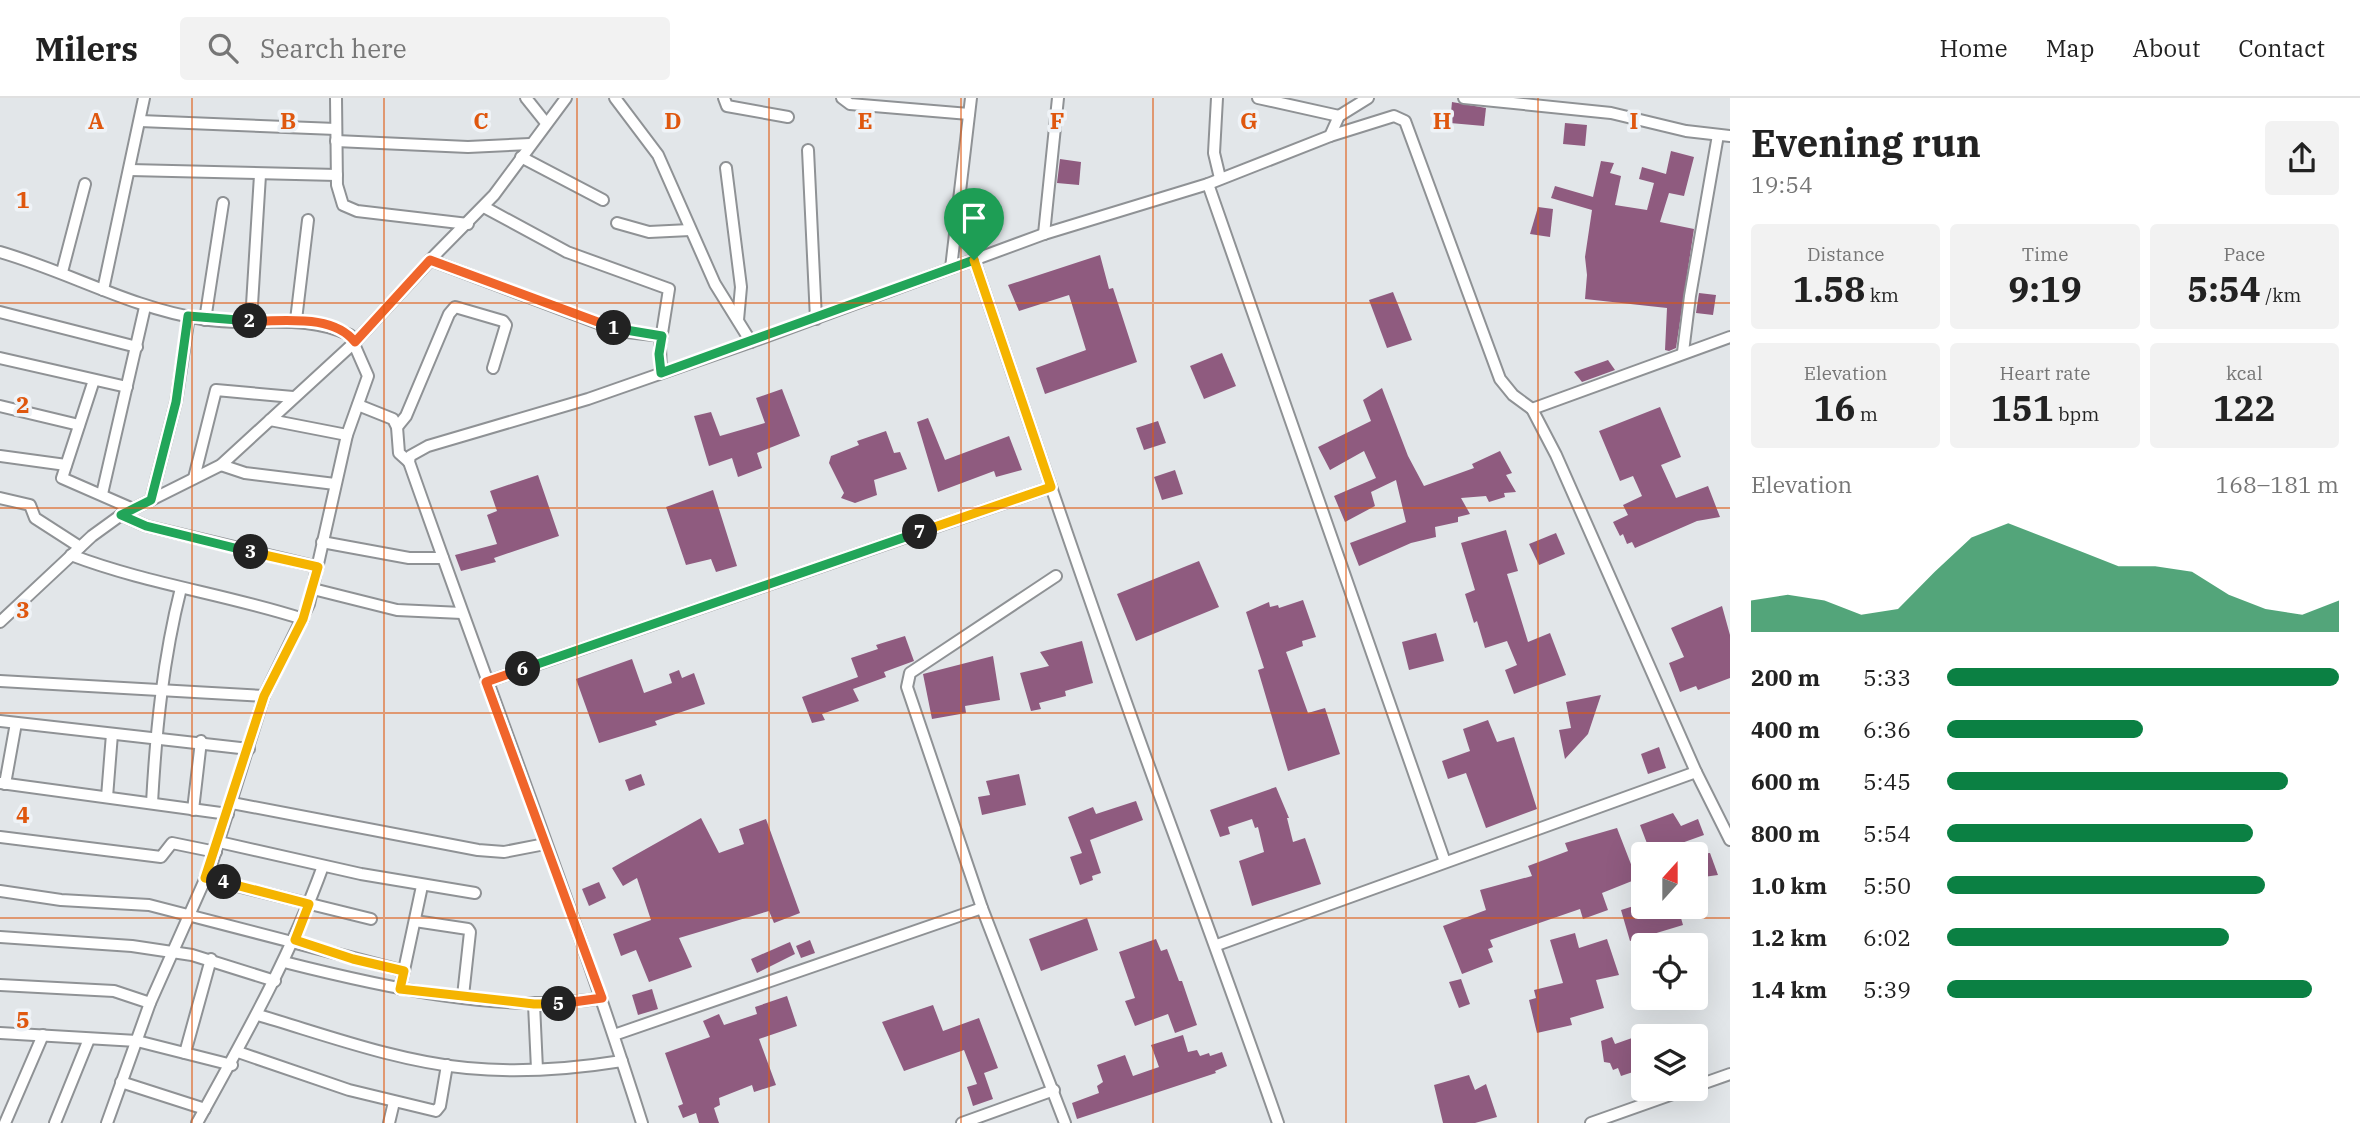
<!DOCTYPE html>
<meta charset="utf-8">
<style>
body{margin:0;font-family:"IBM Plex Serif",serif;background:#f2f2f2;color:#222;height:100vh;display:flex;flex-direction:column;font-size:26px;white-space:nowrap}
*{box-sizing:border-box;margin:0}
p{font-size:23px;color:#767676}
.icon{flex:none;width:38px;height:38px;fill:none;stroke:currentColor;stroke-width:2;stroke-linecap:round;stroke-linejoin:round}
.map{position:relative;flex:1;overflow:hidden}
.panel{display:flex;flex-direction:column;background:#fff;width:630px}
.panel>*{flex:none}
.needle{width:46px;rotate:21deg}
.buttons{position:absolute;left:1631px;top:744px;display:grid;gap:14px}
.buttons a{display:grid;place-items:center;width:77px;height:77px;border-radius:7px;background:#fff;box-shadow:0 7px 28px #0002;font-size:35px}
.pin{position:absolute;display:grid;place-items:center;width:60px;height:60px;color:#fff;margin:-72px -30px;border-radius:50% 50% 50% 0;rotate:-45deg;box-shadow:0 0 7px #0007}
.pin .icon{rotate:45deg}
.km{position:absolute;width:35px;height:35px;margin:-18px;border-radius:50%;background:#222;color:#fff;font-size:19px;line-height:35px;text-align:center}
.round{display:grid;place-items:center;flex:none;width:74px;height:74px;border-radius:7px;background:#f2f2f2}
.headline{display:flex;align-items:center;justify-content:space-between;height:119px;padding:0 21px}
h1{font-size:38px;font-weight:700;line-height:52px}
.stats{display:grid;grid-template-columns:repeat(3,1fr);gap:10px;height:119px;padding:7px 21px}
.stats div{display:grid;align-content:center;border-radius:7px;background:#f2f2f2;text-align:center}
.stats b{font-size:35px;font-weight:700}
.stats small{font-size:19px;font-weight:400}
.stats p{font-size:19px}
.chart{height:196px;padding:14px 21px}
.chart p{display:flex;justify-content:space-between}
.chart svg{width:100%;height:126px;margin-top:7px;fill:#0b8043;opacity:.7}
ul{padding:0 21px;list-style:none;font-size:23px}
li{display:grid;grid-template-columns:112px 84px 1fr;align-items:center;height:52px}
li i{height:18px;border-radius:9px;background:#0b8043}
header{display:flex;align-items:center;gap:42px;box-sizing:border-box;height:98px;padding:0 35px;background:#fff;border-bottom:2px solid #e0e0e0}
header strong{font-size:33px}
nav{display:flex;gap:38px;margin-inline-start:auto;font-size:24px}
.search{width:490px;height:63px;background:#f2f2f2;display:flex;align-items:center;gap:18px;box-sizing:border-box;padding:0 24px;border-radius:7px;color:#767676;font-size:26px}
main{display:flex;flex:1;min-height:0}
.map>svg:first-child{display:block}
</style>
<header>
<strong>Milers</strong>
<div class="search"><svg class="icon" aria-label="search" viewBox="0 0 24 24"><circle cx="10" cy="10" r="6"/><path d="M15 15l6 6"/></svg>Search here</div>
<nav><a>Home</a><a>Map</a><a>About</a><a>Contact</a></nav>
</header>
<main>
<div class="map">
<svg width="1730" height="1025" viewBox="0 0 1730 1025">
<rect width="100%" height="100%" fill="#e2e6e9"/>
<g fill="#8f5b7f">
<path d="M1452 4 1486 10 1484 28 1450 25Z"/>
<path d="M1565 25 1587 27 1585 48 1563 46Z"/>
<path d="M1671 53 1694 59 1684 98 1669 95 1660 124 1694 131 1676 250 1669 253 1665 252 1667 210 1585 201 1587 177 1585 159 1592 112 1551 100 1555 88 1593 99 1601 63 1614 65 1610 75 1621 78 1615 107 1647 112 1654 85 1639 81 1642 69 1666 76Z"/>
<path d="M1060 61 1081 64 1079 87 1057 85Z"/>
<path d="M1538 109 1553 111 1550 139 1530 136Z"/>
<path d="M1100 157 1109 191 1113 190 1137 264 1045 296 1036 270 1086 252 1069 197 1019 213 1008 187Z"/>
<path d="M1393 194 1412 242 1387 250 1369 202Z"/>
<path d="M1699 195 1716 197 1713 217 1696 215Z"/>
<path d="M1222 255 1236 288 1204 301 1190 268Z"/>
<path d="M1608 262 1615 272 1582 284 1574 274Z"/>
<path d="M1382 290 1408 358 1424 388 1474 370 1472 366 1500 353 1512 375 1506 377 1516 394 1504 395 1505 399 1489 404 1486 398 1461 400 1470 416 1458 419V424L1435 429 1436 439 1411 445 1359 468 1350 445 1406 424 1396 382 1371 394 1375 408 1345 424 1334 398 1376 380 1364 353 1330 372 1318 349 1371 323 1363 302Z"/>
<path d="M782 291 800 338 757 355 762 370 738 379 732 360 709 368 694 318 711 314 720 338 765 325 756 300Z"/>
<path d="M1660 309 1681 359 1661 367 1676 400 1708 388 1720 419 1697 423 1635 450 1632 444 1627 446 1623 436 1620 438 1613 424 1628 417 1623 407 1642 398 1633 378 1620 383 1599 333Z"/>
<path d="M928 320 945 362 1009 338 1022 372 996 379 994 373 938 394 917 324Z"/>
<path d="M1158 323 1166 345 1144 352 1136 330Z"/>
<path d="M886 333 894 355 900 354 907 371 874 382 877 397 855 405 841 400 844 395 829 365 831 358 859 347 857 343Z"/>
<path d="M1175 372 1183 396 1162 402 1154 379Z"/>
<path d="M538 377 559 438 494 460 496 464 461 473 455 457 497 446 487 417 497 413 490 393Z"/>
<path d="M713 392 737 468 716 474 711 461 686 467 666 409Z"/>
<path d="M1506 432 1518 473 1507 476 1528 544 1550 535 1566 577 1514 596 1505 572 1517 567 1507 543 1485 550 1477 523 1474 525 1465 496 1475 492 1461 445Z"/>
<path d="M1556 435 1565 456 1539 467 1529 446Z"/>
<path d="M1199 463 1219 509 1136 543 1117 496Z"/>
<path d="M1303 502 1316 539 1302 543 1303 548 1286 554 1308 615 1325 610 1340 656 1288 673 1258 572 1264 570 1246 514 1269 504 1270 509 1278 507 1279 510Z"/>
<path d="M1722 508 1730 537V580L1698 592 1696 588 1680 594 1669 565 1684 559 1671 530Z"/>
<path d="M1436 535 1444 563 1409 572 1402 544Z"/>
<path d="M905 538 914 563 884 574 886 579 853 591 859 603 822 616 825 622 812 625 802 599 858 579 851 560 878 551 876 547Z"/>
<path d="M1082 543 1093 585 1065 593 1066 598 1039 605 1041 611 1031 613 1020 575 1049 568 1040 554Z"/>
<path d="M993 558 1000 602 965 608 966 615 932 621 923 576Z"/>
<path d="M632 561 644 595 672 585 669 576 679 572 682 580 694 575 705 606 655 623 657 627 599 645 576 581Z"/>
<path d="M1601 597 1588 636 1565 661 1559 632 1571 630 1566 604Z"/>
<path d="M1488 622 1497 644 1514 639 1537 711 1486 730 1466 675 1448 681 1442 663 1470 653 1463 631Z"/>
<path d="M1659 649 1666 670 1648 676 1641 656Z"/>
<path d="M641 676 645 687 629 693 625 682Z"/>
<path d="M1019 676 1026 707 982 717 978 699 990 697 986 683Z"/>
<path d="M1276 689 1289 720H1287L1293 744 1305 740 1321 786 1252 808 1239 763 1264 754 1258 729 1255 730 1252 721 1228 729 1230 736 1220 739 1210 712Z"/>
<path d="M1136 703 1143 722 1090 742 1101 775 1092 778 1093 782 1080 787 1070 759 1082 755 1068 719 1093 709 1096 716Z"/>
<path d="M1673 715 1681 728 1698 721 1704 737 1651 756 1640 727Z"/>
<path d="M701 720 719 755 744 746 739 731 766 721 800 815 774 825 769 813 679 840 692 869 649 884 636 852 621 858 613 836 651 822 637 780 623 788 612 770Z"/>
<path d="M1617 730 1634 774 1643 770V808H1682L1685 819 1681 820 1683 827 1630 843 1621 812 1640 806 1632 783 1602 795 1608 812 1583 821 1580 811 1490 842 1493 849 1488 851 1493 864 1462 876 1443 828 1486 812 1480 792 1532 778 1528 768 1568 753 1565 745Z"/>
<path d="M1710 755 1718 777 1696 780V756Z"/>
<path d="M599 784 606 800 589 808 582 791Z"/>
<path d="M1087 820 1098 852 1041 873 1029 841Z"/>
<path d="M1575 835 1579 850 1607 841 1619 877 1596 882 1604 910 1570 920 1572 927 1537 935 1529 902 1536 900 1534 892 1563 885 1550 842Z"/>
<path d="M1156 841 1161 853 1167 851 1179 883H1182L1197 927 1175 935 1168 916 1135 928 1125 903 1135 900 1119 854Z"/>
<path d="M810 842 815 855 801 860 796 848Z"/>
<path d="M790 844 795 856 757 875 751 861Z"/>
<path d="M1461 881 1470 906 1459 910 1449 884Z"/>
<path d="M652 891 658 911 638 917 632 897Z"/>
<path d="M787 898 797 928 759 941 776 987 754 994 752 987 719 1000 720 1007 714 1010 719 1025H699L696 1015 683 1020 678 1008 683 1006 665 955 710 939 703 923 719 916 724 927 757 916 755 909Z"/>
<path d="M933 907 943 933 979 920 998 970 984 975 993 1001 973 1008 967 989 977 986 964 952 904 973 882 924Z"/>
<path d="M1183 937 1188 954 1197 952 1200 958 1209 955 1210 958 1222 954 1227 968 1215 973 1216 975 1077 1021 1072 1005 1099 995 1097 988 1103 984 1097 967 1125 957 1133 978 1159 969 1151 947Z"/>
<path d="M1612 939 1615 946 1632 940 1642 971 1621 978 1618 970 1613 972 1610 965 1604 964 1601 943Z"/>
<path d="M1469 977 1475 992 1486 986 1497 1019 1475 1025H1443L1434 987Z"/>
</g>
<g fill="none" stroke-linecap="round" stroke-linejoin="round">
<g stroke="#8f9295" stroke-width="14">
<g id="street">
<path d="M336 0 337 87 343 107 357 113 468 126"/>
<path d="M526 0 546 25"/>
<path d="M615 0 658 57 715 186 751 244"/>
<path d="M724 0 727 8 788 19"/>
<path d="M842 0 850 6 969 16"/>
<path d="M1217 0 1214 55 1220 80"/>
<path d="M1258 0 1339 18"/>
<path d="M1464 0 1611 15 1686 33 1730 38"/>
<path d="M140 23 336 31"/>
<path d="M1330 38 1339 18 1368 0"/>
<path d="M336 43 468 49 530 46"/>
<path d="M808 52 816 221"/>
<path d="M521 59 603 102"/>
<path d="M726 70 741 189 738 222"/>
<path d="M130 72 337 77"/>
<path d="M1208 86 1445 764"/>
<path d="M484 109 567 154 669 191 660 248 661 275"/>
<path d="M617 125 649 134 690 132"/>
<path d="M1044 136 1058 0"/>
<path d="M0 154C69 174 131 210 202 221 253 230 302 214 350 237L368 278 347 337 309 506 264 598 211 768 150 905 107 1025"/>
<path d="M430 162 603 227 627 234 662 238"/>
<path d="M974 162C1033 336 1091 510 1154 682 1196 796 1238 910 1278 1025"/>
<path d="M951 170 971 0"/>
<path d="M62 174 85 86"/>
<path d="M103 192 144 0"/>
<path d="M0 214 137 249"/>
<path d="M205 222 223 105"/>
<path d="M296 222 308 122"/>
<path d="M251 223 260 77"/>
<path d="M1683 254 1690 198 1718 37"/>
<path d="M0 260 127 289"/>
<path d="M94 282 62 380 133 411"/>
<path d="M358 307 393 321 397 329 399 355 409 364"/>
<path d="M0 308 79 327"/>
<path d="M1532 311 1730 239"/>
<path d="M270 322 347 337"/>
<path d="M397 329 406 318 449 216 455 209 503 223 506 227 493 270"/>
<path d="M0 358 66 367"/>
<path d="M221 367 245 375 335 386"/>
<path d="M194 380 216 292 293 299"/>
<path d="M102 396 145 209"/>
<path d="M0 400 30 407 35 420 80 449"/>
<path d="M151 402 176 304 189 218"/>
<path d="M121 417 146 428 318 469"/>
<path d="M322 444 409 460H443"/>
<path d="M71 457C147 486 226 496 303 521"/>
<path d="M1056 478 910 575 907 589 982 810 1065 1025"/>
<path d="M313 491 397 512 462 515"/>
<path d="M0 524 92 438 121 417 221 367 355 244 435 157 494 97 566 0"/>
<path d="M0 583 264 598"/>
<path d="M486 584 1051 389"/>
<path d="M0 623 249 651"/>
<path d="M0 685 228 716"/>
<path d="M5 686 16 625"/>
<path d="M107 699 112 636"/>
<path d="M152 705C156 632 163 561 181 490"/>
<path d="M232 705 478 752 504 754 545 746"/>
<path d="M193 712 201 643"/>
<path d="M0 739 161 759 172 745 216 754"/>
<path d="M219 744 361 776 475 795"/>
<path d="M205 780 371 821"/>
<path d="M0 793 61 802 149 807 404 873"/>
<path d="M415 823 468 831 470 834 463 898"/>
<path d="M0 839 132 848 192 857 275 883"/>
<path d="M1217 847 1696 674"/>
<path d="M284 864C379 888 505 917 602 900"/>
<path d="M0 887 114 893 150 905"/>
<path d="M400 891 422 788"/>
<path d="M534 906 537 971"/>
<path d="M258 917C326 937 396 963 467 970 518 975 572 971 622 963"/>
<path d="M0 935 137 943 232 967"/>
<path d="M614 937 982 810"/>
<path d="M238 954 349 992 436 1013 440 1008 447 967"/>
<path d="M185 955 211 861"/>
<path d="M121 984 205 1011"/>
<path d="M1696 988 1730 976"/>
<path d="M5 1025 43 937"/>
<path d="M55 1025 89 941"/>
<path d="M197 1025C244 940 290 859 323 768"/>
<path d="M389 1025 394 1004"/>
<path d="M642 1025C571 802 486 584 409 364L410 358 428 348 588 301 751 244 1044 136 1208 86 1330 38 1394 18 1405 23 1500 281 1513 297 1532 311 1556 357 1696 674 1730 742"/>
<path d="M962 1025 1054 992"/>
<path d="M1591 1025 1690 990"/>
</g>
</g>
<use href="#street" stroke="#fff" stroke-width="10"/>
</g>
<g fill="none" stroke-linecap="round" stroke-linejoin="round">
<g stroke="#fff" stroke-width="14">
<path id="split-1" d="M614 230 662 238 659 256 661 275 974 162"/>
</g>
<g stroke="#fff" stroke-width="14">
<path id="split-2" d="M250 223C282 224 332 215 355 244L430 162 614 230"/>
</g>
<g stroke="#fff" stroke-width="14">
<path id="split-3" d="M250 223 188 218 176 304 151 402 121 417 146 428 251 454"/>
</g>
<g stroke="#fff" stroke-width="14">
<path id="split-4" d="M224 784 205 780 264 598 303 521 318 469 251 454"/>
</g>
<g stroke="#fff" stroke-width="14">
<path id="split-5" d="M224 784 309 806 295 842 353 861 404 873 400 891 534 906H559"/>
</g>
<g stroke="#fff" stroke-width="14">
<path id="split-6" d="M523 571 486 584 602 900 559 906"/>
</g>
<g stroke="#fff" stroke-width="14">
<path id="split-7" d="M523 571 920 434"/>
</g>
<g stroke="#fff" stroke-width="14">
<path id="split-8" d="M920 434 1051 389 974 162"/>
</g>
<use href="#split-1" stroke="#22a559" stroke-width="9"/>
<use href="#split-2" stroke="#f0652b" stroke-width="9"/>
<use href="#split-3" stroke="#22a559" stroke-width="9"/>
<use href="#split-4" stroke="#f5b400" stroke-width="9"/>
<use href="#split-5" stroke="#f5b400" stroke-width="9"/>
<use href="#split-6" stroke="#f0652b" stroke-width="9"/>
<use href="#split-7" stroke="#22a559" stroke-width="9"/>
<use href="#split-8" stroke="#f5b400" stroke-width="9"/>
</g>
<path fill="none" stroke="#df570e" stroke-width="2" stroke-opacity="0.55" d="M192 0V1025M384 0V1025M577 0V1025M769 0V1025M961 0V1025M1153 0V1025M1346 0V1025M1538 0V1025M0 205H1730M0 410H1730M0 615H1730M0 820H1730"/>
<g font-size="23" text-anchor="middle" font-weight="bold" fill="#df570e" stroke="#eff3f7" stroke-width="7" stroke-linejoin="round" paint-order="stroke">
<text x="96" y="31">A</text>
<text x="288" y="31">B</text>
<text x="481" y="31">C</text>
<text x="673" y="31">D</text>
<text x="865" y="31">E</text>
<text x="1057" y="31">F</text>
<text x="1249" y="31">G</text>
<text x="1442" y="31">H</text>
<text x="1634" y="31">I</text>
<text x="23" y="110">1</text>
<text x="23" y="315">2</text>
<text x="23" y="520">3</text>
<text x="23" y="725">4</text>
<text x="23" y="930">5</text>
</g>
</svg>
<div class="buttons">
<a><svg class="needle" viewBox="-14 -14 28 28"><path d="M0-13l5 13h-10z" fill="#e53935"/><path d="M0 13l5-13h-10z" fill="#767676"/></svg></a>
<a><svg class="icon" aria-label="locate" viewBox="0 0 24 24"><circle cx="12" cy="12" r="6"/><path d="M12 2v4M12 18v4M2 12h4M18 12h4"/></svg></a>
<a><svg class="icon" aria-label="layers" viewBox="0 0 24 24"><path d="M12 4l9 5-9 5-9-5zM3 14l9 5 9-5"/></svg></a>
</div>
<div class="pin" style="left:974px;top:162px;background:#1e9e55"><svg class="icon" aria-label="arrive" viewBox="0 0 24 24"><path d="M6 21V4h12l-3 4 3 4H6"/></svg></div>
<b class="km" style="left:614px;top:230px">1</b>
<b class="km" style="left:250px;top:223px">2</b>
<b class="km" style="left:251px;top:454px">3</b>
<b class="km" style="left:224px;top:784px">4</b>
<b class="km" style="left:559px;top:906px">5</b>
<b class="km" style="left:523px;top:571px">6</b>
<b class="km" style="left:920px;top:434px">7</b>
</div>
<section class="panel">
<div class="headline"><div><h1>Evening run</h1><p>19:54</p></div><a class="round"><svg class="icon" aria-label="share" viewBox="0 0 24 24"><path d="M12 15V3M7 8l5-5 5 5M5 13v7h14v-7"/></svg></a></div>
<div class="stats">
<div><p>Distance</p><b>1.58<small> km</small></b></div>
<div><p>Time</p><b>9:19</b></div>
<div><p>Pace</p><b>5:54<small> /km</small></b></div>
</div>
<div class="stats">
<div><p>Elevation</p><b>16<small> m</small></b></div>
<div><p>Heart rate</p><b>151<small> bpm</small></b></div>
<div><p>kcal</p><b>122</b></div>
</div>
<div class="chart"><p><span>Elevation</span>168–181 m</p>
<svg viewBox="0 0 160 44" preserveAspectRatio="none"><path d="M0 44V33L10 31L20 33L30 38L40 36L50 23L60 11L70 6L80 11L90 16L100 21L110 21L120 23L130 31L140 36L150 38L160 33V44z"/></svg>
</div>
<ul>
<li><b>200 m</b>5:33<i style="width:100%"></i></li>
<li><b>400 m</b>6:36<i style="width:50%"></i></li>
<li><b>600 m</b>5:45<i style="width:87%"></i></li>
<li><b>800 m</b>5:54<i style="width:78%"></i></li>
<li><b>1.0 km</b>5:50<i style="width:81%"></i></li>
<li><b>1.2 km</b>6:02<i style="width:72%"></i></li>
<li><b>1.4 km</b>5:39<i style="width:93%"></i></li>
</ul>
</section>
</main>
